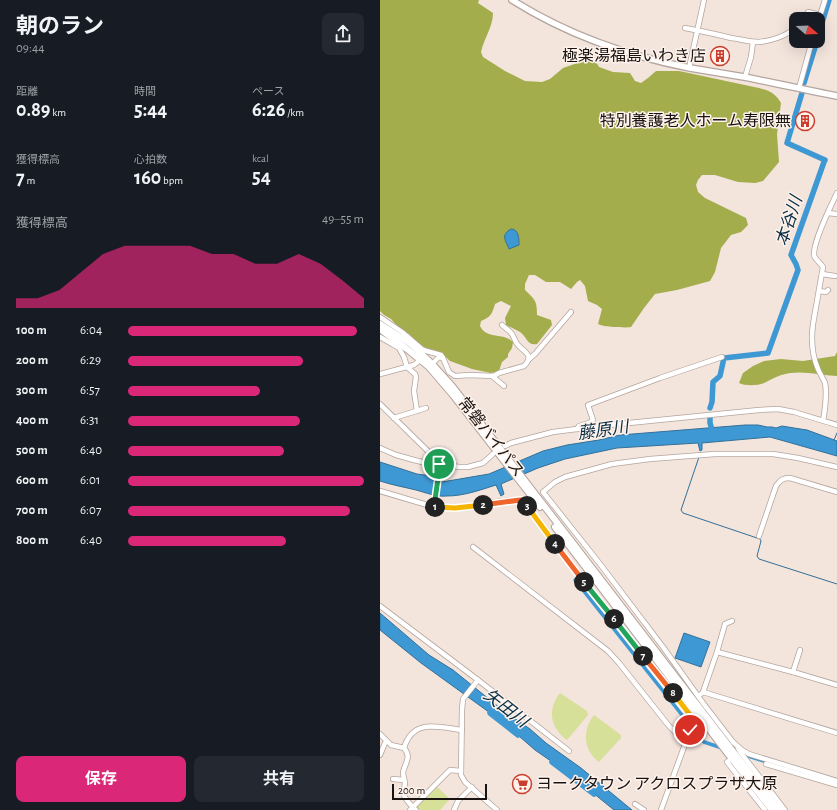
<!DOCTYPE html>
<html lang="ja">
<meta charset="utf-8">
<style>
body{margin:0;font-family:"Alegreya Sans","Noto Sans JP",sans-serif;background:#242831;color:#f1f3f6;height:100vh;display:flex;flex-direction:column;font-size:15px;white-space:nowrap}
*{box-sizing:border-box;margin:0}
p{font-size:13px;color:#9ea1a6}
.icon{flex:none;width:22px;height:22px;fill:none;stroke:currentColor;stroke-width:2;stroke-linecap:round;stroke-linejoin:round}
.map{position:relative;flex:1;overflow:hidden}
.details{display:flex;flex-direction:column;background:#171b24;width:380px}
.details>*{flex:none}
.needle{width:26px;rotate:109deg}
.tools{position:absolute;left:409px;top:12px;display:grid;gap:8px}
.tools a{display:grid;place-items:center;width:36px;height:36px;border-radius:8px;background:#171b24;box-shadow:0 4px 16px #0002;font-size:20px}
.scale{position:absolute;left:12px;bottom:10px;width:95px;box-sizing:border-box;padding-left:4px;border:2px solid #181311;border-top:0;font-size:11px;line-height:14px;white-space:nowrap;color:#181311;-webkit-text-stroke:3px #fef2eb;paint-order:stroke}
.pin{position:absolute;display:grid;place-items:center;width:34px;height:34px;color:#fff;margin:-17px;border:2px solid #fff;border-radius:50%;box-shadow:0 1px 4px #0007}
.km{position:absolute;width:20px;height:20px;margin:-10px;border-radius:50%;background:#222;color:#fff;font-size:11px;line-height:20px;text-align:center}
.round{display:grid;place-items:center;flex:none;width:42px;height:42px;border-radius:8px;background:#242831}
.headline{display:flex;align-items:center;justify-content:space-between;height:68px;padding:0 16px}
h1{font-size:22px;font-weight:700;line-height:30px}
.metrics{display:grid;grid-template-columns:repeat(3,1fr);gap:6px;height:68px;padding:4px 16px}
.metrics div{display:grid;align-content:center}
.metrics b{font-size:20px;font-weight:700}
.metrics small{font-size:11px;font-weight:400}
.metrics p{font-size:11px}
.chart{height:112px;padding:8px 16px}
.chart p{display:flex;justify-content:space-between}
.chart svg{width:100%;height:72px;margin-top:4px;fill:#db2777;opacity:.7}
.button{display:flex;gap:8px;margin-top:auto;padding:8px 16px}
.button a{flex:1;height:46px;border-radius:8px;background:#db2777;color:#fff;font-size:16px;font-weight:700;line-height:46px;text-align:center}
.button a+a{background:#242831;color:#f1f3f6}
ul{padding:0 16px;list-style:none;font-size:13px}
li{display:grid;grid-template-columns:64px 48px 1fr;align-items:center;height:30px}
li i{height:10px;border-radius:5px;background:#db2777}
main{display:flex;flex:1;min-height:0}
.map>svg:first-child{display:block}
</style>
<main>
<section class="details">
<div class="headline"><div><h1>朝のラン</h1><p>09:44</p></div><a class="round"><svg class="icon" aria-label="share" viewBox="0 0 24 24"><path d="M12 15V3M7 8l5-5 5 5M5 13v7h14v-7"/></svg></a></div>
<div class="metrics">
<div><p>距離</p><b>0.89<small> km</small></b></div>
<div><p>時間</p><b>5:44</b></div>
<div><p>ペース</p><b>6:26<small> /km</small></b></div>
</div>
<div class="metrics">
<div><p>獲得標高</p><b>7<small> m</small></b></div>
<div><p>心拍数</p><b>160<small> bpm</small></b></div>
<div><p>kcal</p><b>54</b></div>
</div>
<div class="chart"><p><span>獲得標高</span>49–55 m</p>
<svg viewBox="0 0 160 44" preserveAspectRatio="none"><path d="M0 44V38L10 38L20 33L30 22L40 11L50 6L60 6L70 6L80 6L90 11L100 11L110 17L120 17L130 11L140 17L150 27L160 38V44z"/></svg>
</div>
<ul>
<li><b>100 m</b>6:04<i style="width:97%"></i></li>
<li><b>200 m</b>6:29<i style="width:74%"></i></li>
<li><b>300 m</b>6:57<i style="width:56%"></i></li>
<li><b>400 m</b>6:31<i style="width:73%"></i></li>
<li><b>500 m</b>6:40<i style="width:66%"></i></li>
<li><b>600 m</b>6:01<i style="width:100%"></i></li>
<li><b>700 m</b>6:07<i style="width:94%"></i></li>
<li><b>800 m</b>6:40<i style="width:67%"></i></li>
</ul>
<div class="button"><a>保存</a><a>共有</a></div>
</section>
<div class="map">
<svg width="457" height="810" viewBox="0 0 457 810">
<rect width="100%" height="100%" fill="#f3e4dc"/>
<g fill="#d7e098">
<path d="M180 693 207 711 208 715 187 740C170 728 167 709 180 693Z"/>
<path d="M214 715 241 735V738L219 762C203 750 202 730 214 715Z"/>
<path d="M57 787 70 799 60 810H39L36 808Z"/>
</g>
<g fill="#a3ad4c">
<path d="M0 0H99L98 3 113 13C113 27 104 38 101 52L103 57 125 71 145 81 162 82 170 79 183 68 209 59H212L216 62 219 67 233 72 250 73 255 81 261 83 268 78 276 71H299L379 88C390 91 395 93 401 103L397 134 399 162 383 181 375 183 358 182 335 175H322L318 180 316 185 318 192 325 198 366 218 368 225 361 232 351 235 341 248 335 272 330 281 297 290 275 294 264 308 251 327C243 328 241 327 234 327 227 326 225 327 218 324L222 309 217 305 208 301 205 286 200 280 197 282 191 289 180 282H166L155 275H149L145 284V290C155 300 157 300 157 315L171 320 172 325 157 344C147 346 147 337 140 332 135 329 130 327 126 325L125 318 131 306 121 301 115 304C112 314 111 317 101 321L100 326C107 340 123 332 133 342L132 348 128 354V357L122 362 119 371 111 373 92 369 70 361 60 352 50 350 40 345 29 334 19 328 11 319 4 315 0 311Z"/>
<path d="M457 352V376C441 375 426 371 410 373 404 374 397 376 392 379 389 380 387 382 384 383 377 386 365 386 359 383L363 373 373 366 384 361 401 359 423 361 455 356Z"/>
</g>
<g fill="#3e98d3" stroke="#337099">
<path d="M131 229C139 229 139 239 139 245L129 249C126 241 120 235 131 229Z"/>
<path d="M365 425H378L387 427H392L396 428 402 426 414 428 427 430 457 441V456L390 437 322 443V450L320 451 318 443 237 448 185 459 158 468 121 484 124 494 121 496 116 485C100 490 84 496 67 496 56 497 47 493 36 490 24 487 12 485 0 481V462L37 474 52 476 62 482 109 474 163 451 187 445 219 440 240 435Z"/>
<path d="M0 613 49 655 73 670 120 708 150 729 166 743 201 768 252 810H234L191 775 155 750 124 723 41 663 0 630Z"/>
<path d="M304 633 330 642 321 667 295 658Z"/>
</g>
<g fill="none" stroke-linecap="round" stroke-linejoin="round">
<g stroke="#337099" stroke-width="1">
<path d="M454 440 457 433"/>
<path d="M319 457 301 510 303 513 380 539 381 541 377 556 379 559 457 584"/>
</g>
<g stroke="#3e98d3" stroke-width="3.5">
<path d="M195 580 321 739 324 742 342 748"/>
<path d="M362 754 396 765"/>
</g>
<g stroke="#3e98d3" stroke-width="5.5">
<path d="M438 36 449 0"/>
<path d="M424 83 437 41"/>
<path d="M330 408 332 402 333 382 340 376 344 358 388 353 418 270 416 264 411 255 444 162 445 160 407 143 422 93"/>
<path d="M330 417V423L333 433"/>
<path d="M110 713 138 735"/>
<path d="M172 762 214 794"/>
</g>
<g stroke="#b4a59e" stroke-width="6">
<g id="minor">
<path d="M424 19 428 12 440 15"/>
<path d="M438 22 445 0"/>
<path d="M305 28C320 31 336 34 351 38 360 39 369 42 379 42 391 41 407 36 416 27"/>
<path d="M309 68 324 0"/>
<path d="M365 77 371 57 373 42"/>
<path d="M419 88 432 41"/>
<path d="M448 213 457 214"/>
<path d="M442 274 455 276"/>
<path d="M439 291 446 292 448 290"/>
<path d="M0 317 22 332 43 350 61 355 63 358 69 372 75 376 89 375 114 376 119 373 144 366C155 355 144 352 138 345 135 342 134 337 132 334 129 330 125 328 122 325"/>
<path d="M0 337 19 348 24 357 27 367 35 374 36 377 34 391 37 411"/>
<path d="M148 360 155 354 191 312"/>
<path d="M52 364 59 357 63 358"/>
<path d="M0 374 34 365 40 360"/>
<path d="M112 376 124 386"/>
<path d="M0 404 58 461 59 463"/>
<path d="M14 418 46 408"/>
<path d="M443 420C445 412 447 391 445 383 443 378 440 374 438 369 432 355 431 339 433 324L443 267C441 263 435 260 434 255 433 241 451 206 457 193"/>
<path d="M197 429 199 426 209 423 213 420 208 405 280 378 342 357"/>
<path d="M125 446 131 443 173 432 229 425 379 410 398 409 414 412 457 425"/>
<path d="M0 448 16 455 34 460 42 462 60 464 79 467H88L103 463 113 454"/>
<path d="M457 467 418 458 393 454H335L270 459 232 464 185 477 175 482 163 492 220 564 283 647 323 703 353 742 362 750 369 754 457 781"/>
<path d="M0 491 54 507 64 508H84L122 501 137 500H142L204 582 309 714 313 717"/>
<path d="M54 507 60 464"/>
<path d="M379 536 396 486C400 480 403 478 410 478L457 492"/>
<path d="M93 547 228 651 239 663 289 726 295 732 308 737"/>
<path d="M0 606 98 680 189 751"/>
<path d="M337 652 413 672 457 685"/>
<path d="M413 672 420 650"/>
<path d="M98 680 83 699 82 710 81 775 85 782 117 810"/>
<path d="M323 692 457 733"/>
<path d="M321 694 323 692 337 652 345 624 352 621"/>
<path d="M0 734 11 745 24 748"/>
<path d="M358 748 361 753 405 810"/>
<path d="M0 755 5 743 7 741"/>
<path d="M352 759 347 762 385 810"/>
<path d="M386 764 457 785"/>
<path d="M13 779 24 780"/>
<path d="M255 804 264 810"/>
<path d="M30 810 70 770 81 771"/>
<path d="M36 810C32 806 26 801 24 795 23 791 25 786 25 782 24 779 23 776 23 772 25 763 32 757 24 748 33 718 58 727 82 730"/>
<path d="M74 810 78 801 92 787"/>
<path d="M281 810 312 725 313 717 315 716"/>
</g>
</g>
<g stroke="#b4a59e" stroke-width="8">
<path id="major" d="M132 0C186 34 248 56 310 68 328 71 346 74 364 77 395 83 426 90 457 96"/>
</g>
<g stroke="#b4a59e" stroke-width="8">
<g id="highway">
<path d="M0 324 31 344 52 364 72 386 355 754 399 810"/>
<path d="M0 329 27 349 49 367 73 395 160 507"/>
<path d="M175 527 352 759 392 810"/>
</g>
</g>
<use href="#minor" stroke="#fff" stroke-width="4.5"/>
<use href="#major" stroke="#fff" stroke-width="5.5"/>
<use href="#highway" stroke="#fff" stroke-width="6"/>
</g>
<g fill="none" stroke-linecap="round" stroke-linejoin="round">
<g stroke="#fff" stroke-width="8">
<path id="split-1" d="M55 507H54L60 464H59"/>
</g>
<g stroke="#fff" stroke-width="8">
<path id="split-2" d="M55 507 75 508 103 505"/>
</g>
<g stroke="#fff" stroke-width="8">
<path id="split-3" d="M103 505 140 500H142L147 506"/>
</g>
<g stroke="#fff" stroke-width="8">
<path id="split-4" d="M147 506 175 544"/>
</g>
<g stroke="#fff" stroke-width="8">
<path id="split-5" d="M175 544 204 582"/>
</g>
<g stroke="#fff" stroke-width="8">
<path id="split-6" d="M204 582 234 619"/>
</g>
<g stroke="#fff" stroke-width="8">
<path id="split-7" d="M234 619 263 656"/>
</g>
<g stroke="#fff" stroke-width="8">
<path id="split-8" d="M263 656 293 693"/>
</g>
<g stroke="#fff" stroke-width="8">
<path id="split-9" d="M293 693 311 716 313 718 310 730"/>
</g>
<use href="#split-1" stroke="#22a559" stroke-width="5"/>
<use href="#split-2" stroke="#f5b400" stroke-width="5"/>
<use href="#split-3" stroke="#f0652b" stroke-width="5"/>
<use href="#split-4" stroke="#f5b400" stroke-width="5"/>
<use href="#split-5" stroke="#f0652b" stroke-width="5"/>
<use href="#split-6" stroke="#22a559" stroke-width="5"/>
<use href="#split-7" stroke="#22a559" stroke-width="5"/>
<use href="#split-8" stroke="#f0652b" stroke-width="5"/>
<use href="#split-9" stroke="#f5b400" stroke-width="5"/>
</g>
<defs>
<g id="building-ring" transform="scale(1)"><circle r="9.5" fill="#fef2eb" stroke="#cb3e2f" stroke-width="1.5"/><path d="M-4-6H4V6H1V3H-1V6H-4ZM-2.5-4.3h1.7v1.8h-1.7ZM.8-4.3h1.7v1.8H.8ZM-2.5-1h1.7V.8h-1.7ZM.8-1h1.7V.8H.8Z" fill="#cb3e2f"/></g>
<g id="supermarket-ring" transform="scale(1)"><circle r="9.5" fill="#fef2eb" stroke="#cb3e2f" stroke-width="1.5"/><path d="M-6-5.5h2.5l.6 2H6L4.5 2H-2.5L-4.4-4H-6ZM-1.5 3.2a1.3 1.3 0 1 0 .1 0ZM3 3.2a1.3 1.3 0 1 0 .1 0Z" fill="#cb3e2f"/></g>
</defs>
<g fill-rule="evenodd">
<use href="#building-ring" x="340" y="56"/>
<use href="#building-ring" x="425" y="121"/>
<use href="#supermarket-ring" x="142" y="784"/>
</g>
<g text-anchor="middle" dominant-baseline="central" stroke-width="3" stroke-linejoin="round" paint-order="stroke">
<g font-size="16" fill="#181311" stroke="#fef2eb" text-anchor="end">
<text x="326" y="56">極楽湯福島いわき店</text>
<text x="411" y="121">特別養護老人ホーム寿限無</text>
<text x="156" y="784" text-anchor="start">ヨークタウン アクロスプラザ大原</text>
</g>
<g font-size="16" fill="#181311" stroke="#fef2eb">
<text transform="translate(111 437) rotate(52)">常磐バイパス</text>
</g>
<g font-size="17" font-style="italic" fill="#062d45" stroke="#fef2eb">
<text transform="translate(409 221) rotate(-72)">本谷川</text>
<text transform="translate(223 430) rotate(-8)">藤原川</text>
<text transform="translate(126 708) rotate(38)">矢田川</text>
</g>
</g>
</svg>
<div class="tools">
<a><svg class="needle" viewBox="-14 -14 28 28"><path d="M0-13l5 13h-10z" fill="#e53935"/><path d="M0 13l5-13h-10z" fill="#9ea1a6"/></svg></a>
</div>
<div class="scale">200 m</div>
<div class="pin" style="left:59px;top:464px;background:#1e9e55"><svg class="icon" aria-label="arrive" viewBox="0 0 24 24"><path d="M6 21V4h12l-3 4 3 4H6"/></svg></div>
<div class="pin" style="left:310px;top:730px;background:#d93025"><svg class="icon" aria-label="check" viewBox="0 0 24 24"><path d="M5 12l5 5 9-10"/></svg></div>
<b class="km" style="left:55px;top:507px">1</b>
<b class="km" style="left:103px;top:505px">2</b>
<b class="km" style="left:147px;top:506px">3</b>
<b class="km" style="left:175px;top:544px">4</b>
<b class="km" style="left:204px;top:582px">5</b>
<b class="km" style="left:234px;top:619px">6</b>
<b class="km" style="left:263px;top:656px">7</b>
<b class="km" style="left:293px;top:693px">8</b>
</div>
</main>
